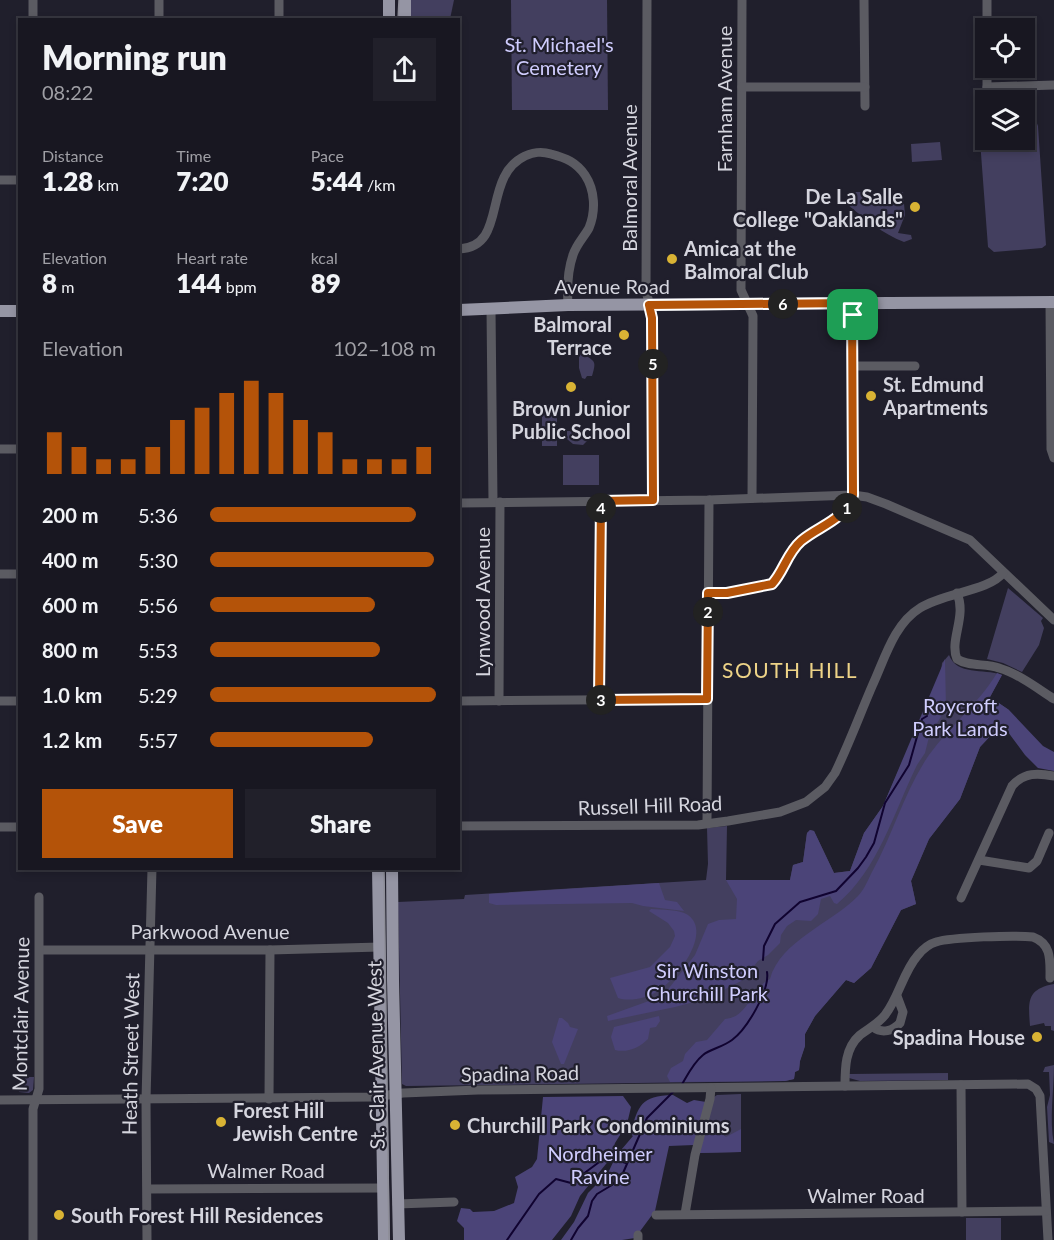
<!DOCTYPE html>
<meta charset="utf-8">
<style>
body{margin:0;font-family:Lato,sans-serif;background:#21202a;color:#f1f3f6;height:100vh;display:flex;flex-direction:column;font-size:22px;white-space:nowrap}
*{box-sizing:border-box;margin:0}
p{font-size:20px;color:#9f9fa5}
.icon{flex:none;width:33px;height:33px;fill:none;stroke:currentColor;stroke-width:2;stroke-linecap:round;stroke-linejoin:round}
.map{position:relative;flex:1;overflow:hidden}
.sheet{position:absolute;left:18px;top:18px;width:442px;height:852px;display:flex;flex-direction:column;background:#181721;border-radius:0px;box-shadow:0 3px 9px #0003,0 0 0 2px #36363f}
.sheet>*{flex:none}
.tools{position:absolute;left:975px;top:18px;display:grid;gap:12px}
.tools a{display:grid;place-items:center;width:60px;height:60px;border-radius:0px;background:#181721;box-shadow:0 3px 9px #0003,0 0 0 2px #36363f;font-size:30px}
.pin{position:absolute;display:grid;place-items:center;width:51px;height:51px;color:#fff;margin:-26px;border-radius:12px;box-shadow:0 3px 9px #0006}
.km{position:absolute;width:30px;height:30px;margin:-15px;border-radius:50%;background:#222;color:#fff;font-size:16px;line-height:30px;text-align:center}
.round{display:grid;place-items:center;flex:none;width:63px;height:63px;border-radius:0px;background:#21202a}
.summary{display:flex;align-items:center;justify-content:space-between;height:102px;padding:0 24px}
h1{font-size:33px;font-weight:800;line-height:45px}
.stats{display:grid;grid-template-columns:repeat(3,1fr);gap:9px;height:102px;padding:6px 24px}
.stats div{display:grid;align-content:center}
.stats b{font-size:26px;font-weight:800}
.stats small{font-size:16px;font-weight:400}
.stats p{font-size:16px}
.chart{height:168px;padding:12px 24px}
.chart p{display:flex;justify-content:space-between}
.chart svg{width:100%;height:108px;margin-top:6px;stroke:#b45309;stroke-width:6}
.action{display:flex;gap:12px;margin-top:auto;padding:12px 24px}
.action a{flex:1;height:69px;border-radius:0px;background:#b45309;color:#fff;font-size:24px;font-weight:800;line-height:69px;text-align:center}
.action a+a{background:#21202a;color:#f1f3f6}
ul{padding:0 24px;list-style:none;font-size:20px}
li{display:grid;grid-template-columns:96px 72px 1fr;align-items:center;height:45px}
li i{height:15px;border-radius:8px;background:#b45309}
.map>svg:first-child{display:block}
</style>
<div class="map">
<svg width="1054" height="1240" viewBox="0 0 1054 1240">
<rect width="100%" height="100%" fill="#201f2c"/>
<g fill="#433f5f">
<path d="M408 0H454L450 19 408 20Z"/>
<path d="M511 0H607L608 110H512Z"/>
<path d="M1025 115 1034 116 1038 126 1046 245 1042 248 994 252 988 247 979 127 980 123 985 119 986 140H1024Z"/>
<path d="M940 142 942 160 912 162 911 144Z"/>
<path d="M850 192H903L905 215 898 233 911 235 912 239 904 242C883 234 865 219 848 205L847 197Z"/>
<path d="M583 352C592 363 598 357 592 376H587L585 379 582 378 579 368V356Z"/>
<rect x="542" y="404" width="15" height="42"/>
<path d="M567 431H584L589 439 583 445 573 444 567 439Z"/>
<rect x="563" y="455" width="36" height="30"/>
<path d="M1008 588 1043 618 1041 621 1044 628 1039 645 1022 672 1003 663 987 659Z"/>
<path d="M949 655C957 676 983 668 1002 675L990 697 1009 710 1005 728 994 732 980 747 960 799 929 839 911 881 916 904 901 910 871 968 854 983 846 980 815 1016 805 1034V1046L800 1061 799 1070 795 1072 794 1079 785 1081 406 1086 402 1084 398 902 464 899 465 895 706 880 708 864 707 828 727 826 726 880H790L793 865 803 862 807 833 810 830 814 831 834 873 850 871 864 833 883 806 941 673 942 663Z"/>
<path d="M1054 984V1031L1051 1030V1026H1045L1044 1023 1030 1026C1028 1001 1027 989 1054 984Z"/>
<path d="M1054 1065C1054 1091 1049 1119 1054 1144L1049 1142 1047 1107 1050 1095 1049 1072H1043L1045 1067Z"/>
<path d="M948 1073V1080L860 1081 849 1078V1074Z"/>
<path d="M19 1077H34L33 1090 29 1093 19 1092Z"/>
<path d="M741 1094V1152L699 1153 714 1097 717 1095Z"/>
<rect x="966" y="1218" width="35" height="22"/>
</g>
<g fill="#4b4478">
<path d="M945 659 946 708 929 737 925 753 917 765C894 812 878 870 837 904L834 903 830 896 821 899 818 914 811 921 796 920 787 926 781 935 780 943 768 955 758 961 743 980 720 992 701 1000 675 1007 608 1021 607 1016 660 997 666 992 695 955 708 924 719 920 736 919 737 899 726 880H790L793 865 803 862 807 833 810 830 814 831 834 873 850 871 864 833 883 806Z"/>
<path d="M997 673 1002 675 990 697 1009 710 1043 746 1054 752V771L1038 768 1025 755 1005 728 994 732 980 747 960 799 929 839 911 881 916 904 901 910 871 968 854 983 846 980 815 1016 805 1034V1046L800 1061 799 1070 795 1072 794 1079 785 1081 670 1082 667 1076 671 1068 683 1061 685 1054 696 1042 707 1040 725 1019C749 1017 750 989 770 979 780 941 832 923 858 896 864 890 868 880 872 872 892 836 903 796 925 761 946 729 977 706 997 673Z"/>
<path d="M659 883 665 900 677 902 684 911 643 906 632 903 496 905 489 903V894Z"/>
<path d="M651 909C662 910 679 909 688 915 713 933 676 980 658 991 648 998 629 1002 618 998L610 978 650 967 670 947 675 936 674 931 668 923 649 911Z"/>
<path d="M659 1016 660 1021 656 1027 650 1028 648 1039C639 1048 627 1053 615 1050L611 1037 614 1027Z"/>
<path d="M559 1018H562L568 1023 570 1027 578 1029 564 1064H561L552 1042Z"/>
<path d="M673 1095 687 1103 694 1100 706 1102 694 1145 669 1146 655 1211 635 1238 622 1240H561L574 1222 588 1193 608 1173 616 1156 633 1136 630 1134C639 1105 640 1096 673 1095Z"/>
<path d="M623 1096 631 1107 627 1124 615 1143 610 1159 580 1196 571 1216 552 1240H464V1228L457 1221 461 1208 470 1209 473 1212 494 1211 514 1203 518 1187 515 1177 532 1167 537 1159 543 1097Z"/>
<path d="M741 1129V1152L699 1153 704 1134H722L726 1137Z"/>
</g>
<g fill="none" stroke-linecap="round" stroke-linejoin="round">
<g stroke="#100330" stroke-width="2">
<path d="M763 960 764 946 775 924 800 902 836 891 858 868 866 857 874 843 885 803 909 765 922 719 927 716"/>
<path d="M681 1086C687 1076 693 1063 703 1055 710 1049 723 1047 732 1040 747 1029 770 990 767 972"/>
<path d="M507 1240 539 1194 556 1179 571 1183 606 1157 626 1163"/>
<path d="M571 1240 578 1228 588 1216 592 1201 597 1194 612 1185 623 1173 647 1118 674 1091"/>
</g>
<g stroke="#5b5b62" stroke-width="9">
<path d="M279 0V20"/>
<path d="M647 0 646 291 653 318V500"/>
<path d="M742 0 741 290 753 316 752 498"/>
<path d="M864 0 865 106"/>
<path d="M987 0V28"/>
<path d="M33 20V0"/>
<path d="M159 20V0"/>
<path d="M742 87H865"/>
<path d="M987 87 1054 85"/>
<path d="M987 100V68"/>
<path d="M0 180H20"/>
<path d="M459 249C509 247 481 177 525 156 534 152 541 151 551 154 566 158 576 162 585 175 595 190 596 211 589 228 584 237 576 245 573 255 567 272 567 288 568 305"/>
<path d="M1050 302 1051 449 1054 458"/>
<path d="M491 309 493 502"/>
<path d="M853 366H915"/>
<path d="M0 449H20"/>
<path d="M459 503 709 500 853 495 867 497 886 504 970 540 1054 620"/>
<path d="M0 574H20"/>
<path d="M708 593H727L772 584C784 571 787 553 801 541 820 525 844 521 853 495L852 303"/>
<path d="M957 593C967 617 949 640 957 659 969 667 986 663 999 668 1019 674 1037 688 1054 699"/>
<path d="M599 700 601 501"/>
<path d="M0 701H20"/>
<path d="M459 701 707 699"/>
<path d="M499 701 500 502"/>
<path d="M707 823 709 500"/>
<path d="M459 826 698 825 728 821 780 812 806 802 825 787 835 773C849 744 860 714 873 684 885 658 894 624 920 608 943 593 989 591 1003 573"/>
<path d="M0 827H20"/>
<path d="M979 860 1029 868 1037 861 1049 833"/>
<path d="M961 898 1012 786C1024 772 1038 773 1054 776"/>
<path d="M40 950H270L380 947"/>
<path d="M873 1027C882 1034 893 1031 900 1023L903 1012 897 996"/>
<path d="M961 1085 962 1212"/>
<path d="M845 1086C845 1068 845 1048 860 1035 869 1028 878 1024 885 1015 899 997 903 972 918 955 923 949 929 944 936 942 952 937 1015 935 1033 937 1052 944 1050 961 1050 978"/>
<path d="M269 1099 270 950"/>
<path d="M0 1100 374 1097 403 1093 478 1090 1028 1084 1036 1089 1040 1096 1048 1240"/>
<path d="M148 1189 384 1188"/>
<path d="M397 1204 454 1202"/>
<path d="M685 1214 695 1155 710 1099 711 1088"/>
<path d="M656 1215 1046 1211"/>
<path d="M33 1240V1109L39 1089V897"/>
<path d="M147 1240 146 1100 152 868"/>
<path d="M638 1240V1235"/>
</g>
<g stroke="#9595a4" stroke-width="12">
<path d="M389 20V0"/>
<path d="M405 20V0"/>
<path d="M459 310 568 305 1054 302"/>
<path d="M0 311H20"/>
<path d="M378 868 384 1240"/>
<path d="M392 868 393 980 399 1240"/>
</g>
<g stroke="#8e8e98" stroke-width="1.5">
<path d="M398 20 399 0"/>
<path d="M384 868 389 1240"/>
</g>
</g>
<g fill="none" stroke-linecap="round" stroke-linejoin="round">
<g stroke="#fff" stroke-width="12">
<path id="route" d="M852 303 853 495C844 521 820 525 801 541 787 553 784 571 772 584L727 593H708L707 699 599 700 601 501 653 500 652 318 649 305Z"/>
</g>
<use href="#route" stroke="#b45309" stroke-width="8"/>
</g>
<g fill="#d9b334" stroke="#201f2c" stroke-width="2">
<circle cx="915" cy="207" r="6"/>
<circle cx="672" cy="259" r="6"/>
<circle cx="624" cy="335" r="6"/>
<circle cx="571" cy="387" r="6"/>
<circle cx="871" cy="396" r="6"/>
<circle cx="1037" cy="1037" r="6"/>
<circle cx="221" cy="1122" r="6"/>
<circle cx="455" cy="1125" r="6"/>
<circle cx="59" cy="1215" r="6"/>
</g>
<g text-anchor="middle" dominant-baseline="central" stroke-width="4.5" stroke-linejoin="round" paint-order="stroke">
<g font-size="20" fill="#d0cdfe" stroke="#201f2c">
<text x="559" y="44">St. Michael's<tspan x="559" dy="23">Cemetery</tspan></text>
<text x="960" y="705">Roycroft<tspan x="960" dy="23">Park Lands</tspan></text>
<text x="707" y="970">Sir Winston<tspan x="707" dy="23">Churchill Park</tspan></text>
<text x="600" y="1153">Nordheimer<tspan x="600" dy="23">Ravine</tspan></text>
</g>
<g font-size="20" fill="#d5d5de" stroke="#201f2c">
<text transform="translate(724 99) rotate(-90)">Farnham Avenue</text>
<text transform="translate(629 178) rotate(-90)">Balmoral Avenue</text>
<text x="612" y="286">Avenue Road</text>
<text transform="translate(482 602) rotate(-90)">Lynwood Avenue</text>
<text transform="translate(650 805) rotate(-2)">Russell Hill Road</text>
<text x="210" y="931">Parkwood Avenue</text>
<text transform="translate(20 1014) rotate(-89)">Montclair Avenue</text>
<text transform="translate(130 1054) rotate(-89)">Heath Street West</text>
<text transform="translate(375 1055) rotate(-91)">St. Clair Avenue West</text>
<text transform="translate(520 1073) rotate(-1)">Spadina Road</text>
<text x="266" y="1170">Walmer Road</text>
<text x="866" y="1195">Walmer Road</text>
</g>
<g font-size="20" font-weight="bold" fill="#d5d5de" stroke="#201f2c" text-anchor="start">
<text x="903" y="196" text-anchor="end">De La Salle<tspan x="903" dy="23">College "Oaklands"</tspan></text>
<text x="684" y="248">Amica at the<tspan x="684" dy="23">Balmoral Club</tspan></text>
<text x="612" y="324" text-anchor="end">Balmoral<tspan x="612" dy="23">Terrace</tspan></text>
<text x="883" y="384">St. Edmund<tspan x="883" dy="23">Apartments</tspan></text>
<text x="571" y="408" text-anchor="middle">Brown Junior<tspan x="571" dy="23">Public School</tspan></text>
<text x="1025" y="1037" text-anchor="end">Spadina House</text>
<text x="233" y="1110">Forest Hill<tspan x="233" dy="23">Jewish Centre</tspan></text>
<text x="467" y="1125">Churchill Park Condominiums</text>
<text x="71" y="1215">South Forest Hill Residences</text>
</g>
<g font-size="21" letter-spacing="1.5" fill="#edd387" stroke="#201f2c">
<text x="790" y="669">SOUTH HILL</text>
</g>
</g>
</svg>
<div class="tools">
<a><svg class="icon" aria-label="locate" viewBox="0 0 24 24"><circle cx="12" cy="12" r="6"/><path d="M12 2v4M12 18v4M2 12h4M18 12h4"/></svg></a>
<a><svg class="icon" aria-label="layers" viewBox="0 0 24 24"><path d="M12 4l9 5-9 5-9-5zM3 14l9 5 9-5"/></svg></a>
</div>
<div class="pin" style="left:853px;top:315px;background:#1e9e55"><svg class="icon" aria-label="arrive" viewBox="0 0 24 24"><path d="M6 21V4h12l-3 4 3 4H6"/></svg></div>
<b class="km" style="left:847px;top:508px">1</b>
<b class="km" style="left:708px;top:612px">2</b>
<b class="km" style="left:601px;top:700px">3</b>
<b class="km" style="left:601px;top:508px">4</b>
<b class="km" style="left:653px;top:364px">5</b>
<b class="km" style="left:783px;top:304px">6</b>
<section class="sheet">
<div class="summary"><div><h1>Morning run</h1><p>08:22</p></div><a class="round"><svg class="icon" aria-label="share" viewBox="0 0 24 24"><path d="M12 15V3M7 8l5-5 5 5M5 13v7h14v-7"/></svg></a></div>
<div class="stats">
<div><p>Distance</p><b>1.28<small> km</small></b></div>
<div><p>Time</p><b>7:20</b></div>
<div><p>Pace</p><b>5:44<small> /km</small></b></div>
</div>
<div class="stats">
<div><p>Elevation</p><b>8<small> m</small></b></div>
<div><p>Heart rate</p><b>144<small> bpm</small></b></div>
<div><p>kcal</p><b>89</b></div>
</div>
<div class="chart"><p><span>Elevation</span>102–108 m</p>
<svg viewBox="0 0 160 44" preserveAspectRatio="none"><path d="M5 44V27M15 44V33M25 44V38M35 44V38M45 44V33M55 44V22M65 44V17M75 44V11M85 44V6M95 44V11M105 44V22M115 44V27M125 44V38M135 44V38M145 44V38M155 44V33"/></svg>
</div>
<ul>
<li><b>200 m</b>5:36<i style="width:91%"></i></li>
<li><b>400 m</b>5:30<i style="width:99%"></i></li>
<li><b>600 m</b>5:56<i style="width:73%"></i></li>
<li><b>800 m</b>5:53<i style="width:75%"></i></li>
<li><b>1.0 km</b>5:29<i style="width:100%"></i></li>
<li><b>1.2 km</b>5:57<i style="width:72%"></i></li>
</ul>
<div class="action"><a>Save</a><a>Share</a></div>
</section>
</div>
